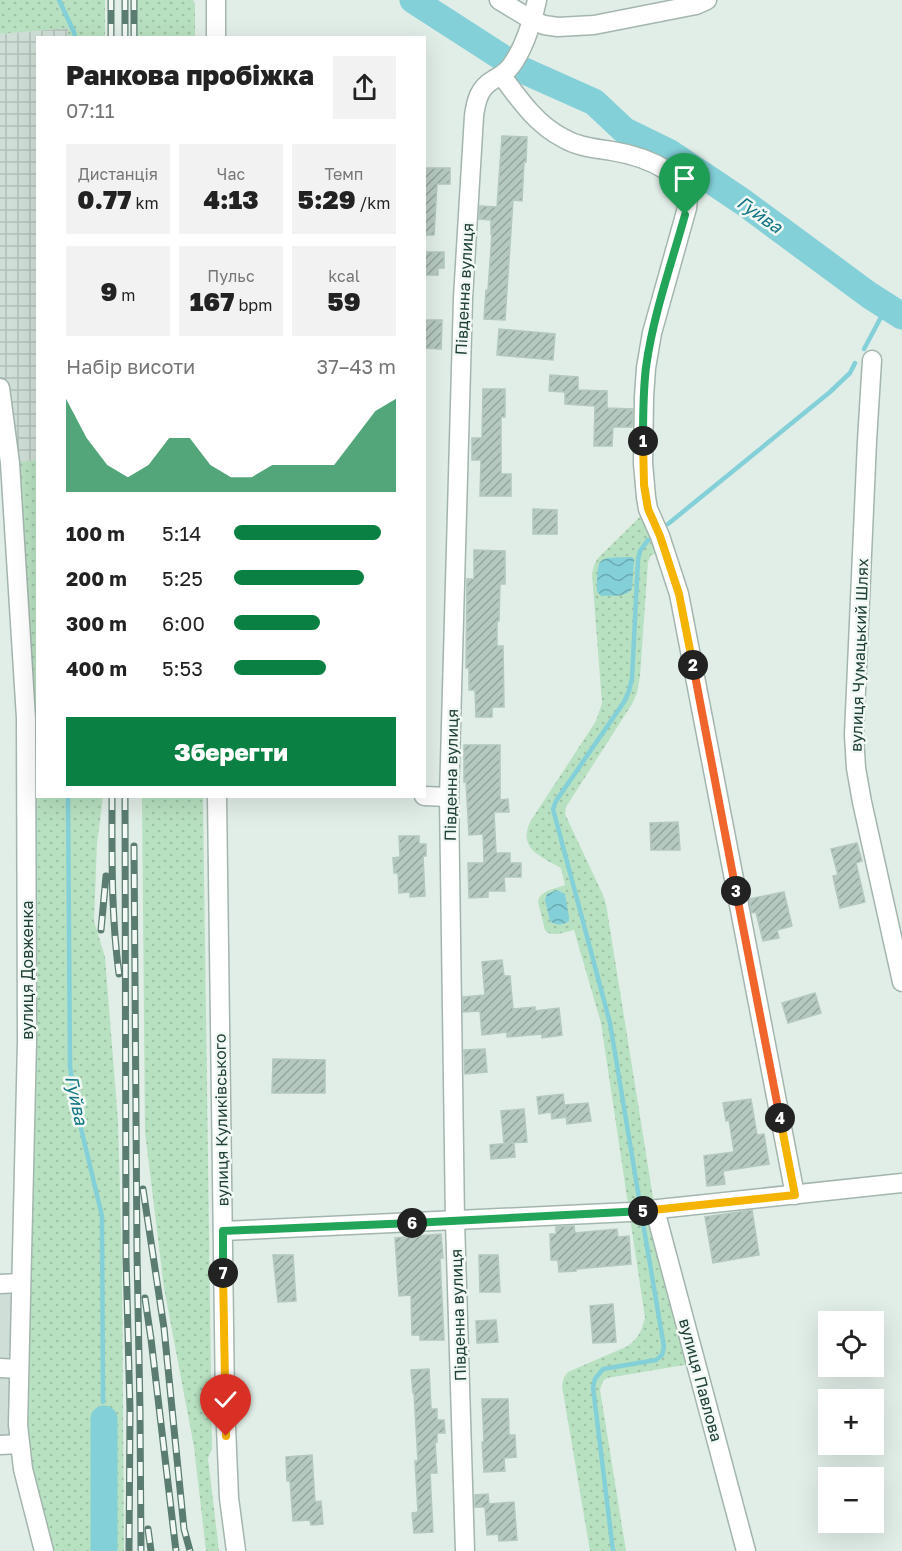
<!DOCTYPE html>
<html lang="uk">
<meta charset="utf-8">
<style>
body{margin:0;font-family:"Golos Text",sans-serif;background:#f2f2f2;color:#222;height:100vh;display:flex;flex-direction:column;font-size:22px;white-space:nowrap}
*{box-sizing:border-box;margin:0}
p{font-size:20px;color:#767676}
.icon{flex:none;width:33px;height:33px;fill:none;stroke:currentColor;stroke-width:2;stroke-linecap:round;stroke-linejoin:round}
.map{position:relative;flex:1;overflow:hidden}
.details{position:absolute;left:36px;top:36px;width:390px;height:762px;display:flex;flex-direction:column;background:#fff;border-radius:0px;box-shadow:0 6px 24px #0002}
.details>*{flex:none}
.buttons{position:absolute;left:818px;top:1311px;display:grid;gap:12px}
.buttons a{display:grid;place-items:center;width:66px;height:66px;border-radius:0px;background:#fff;box-shadow:0 6px 24px #0002;font-size:30px}
.pin{position:absolute;display:grid;place-items:center;width:51px;height:51px;color:#fff;margin:-62px -26px;border-radius:50% 50% 50% 0;rotate:-45deg;box-shadow:0 0 6px #0007}
.pin .icon{rotate:45deg}
.km{position:absolute;width:30px;height:30px;margin:-15px;border-radius:50%;background:#222;color:#fff;font-size:16px;line-height:30px;text-align:center}
.round{display:grid;place-items:center;flex:none;width:63px;height:63px;border-radius:0px;background:#f2f2f2}
.head{display:flex;align-items:center;justify-content:space-between;height:102px;padding:0 30px}
h1{font-size:27px;font-weight:800;line-height:45px}
.metrics{display:grid;grid-template-columns:repeat(3,1fr);gap:9px;height:102px;padding:6px 30px}
.metrics div{display:grid;align-content:center;border-radius:0px;background:#f2f2f2;text-align:center}
.metrics b{font-size:26px;font-weight:800}
.metrics small{font-size:16px;font-weight:400}
.metrics p{font-size:16px}
.chart{height:168px;padding:12px 30px}
.chart p{display:flex;justify-content:space-between}
.chart svg{width:100%;height:108px;margin-top:6px;fill:#0b8043;opacity:.7}
.cta{display:flex;gap:12px;margin-top:auto;padding:12px 30px}
.cta a{flex:1;height:69px;border-radius:0px;background:#0b8043;color:#fff;font-size:24px;font-weight:800;line-height:69px;text-align:center}
ul{padding:0 30px;list-style:none;font-size:20px}
li{display:grid;grid-template-columns:96px 72px 1fr;align-items:center;height:45px}
li i{height:15px;border-radius:8px;background:#0b8043}
.map>svg:first-child{display:block}
</style>
<div class="map">
<svg width="902" height="1551" viewBox="0 0 902 1551">
<defs>
<pattern id="industrial-grid" width="8" height="8" patternUnits="userSpaceOnUse" patternTransform="scale(1.5)"><rect width="8" height="8" fill="#cfded6"/><path d="M0 4h8M4 0v8" fill="none" stroke="#b1c0b8"/></pattern>
<pattern id="grass-dots" width="8" height="8" patternUnits="userSpaceOnUse" patternTransform="scale(1.5)"><rect width="8" height="8" fill="#b8e1c1"/><path d="M2 2h.1M6 6h.1" fill="none" stroke="#9ec2a6" stroke-width="1.8" stroke-linecap="round"/></pattern>
<pattern id="water-waves" width="16" height="10" patternUnits="userSpaceOnUse" patternTransform="scale(1.5)"><rect width="16" height="10" fill="#83d0d9"/><path d="M0 5q4-4 8 0t8 0" fill="none" stroke="#6baab1"/></pattern>
<pattern id="building-hatch" width="6" height="6" patternUnits="userSpaceOnUse" patternTransform="scale(1.5)"><rect width="6" height="6" fill="#b6c9c0"/><path d="M-1 1l2-2M0 6l6-6M5 7l2-2" fill="none" stroke="#93a59d"/></pattern>
</defs>
<rect width="100%" height="100%" fill="#e1ede7"/>
<path fill="#cfded6" d="M0 1282 20 1283 19 1444 0 1445Z"/>
<path fill="url(#industrial-grid)" d="M68 28V37L38 38 37 460 10 463 0 388V34Z"/>
<g fill="url(#grass-dots)">
<path d="M0 0H105V37H68V28L0 34Z"/>
<path d="M137 0H193L195 5V37H137Z"/>
<path d="M37 460 38 796 103 797 97 844 94 921 105 957 118 1121 122 1263 124 1551H44L23 1469 27 1041 10 463Z"/>
<path d="M648 509 664 550 651 555 648 562 640 676 637 693 632 704 566 807 565 814 603 895 606 904 655 1210 696 1363 607 1378 603 1381 600 1390 626 1551H590L562 1386 564 1377 568 1372 628 1346C639 1337 641 1332 645 1318L601 1023 574 930C565 932 551 938 545 930L538 902C540 890 555 889 565 885L561 868C540 856 518 849 530 822L596 721 602 703 592 574 594 565 598 558Z"/>
<path d="M142 797H203L212 1449 208 1458 219 1551H206L194 1447 164 1288 145 1132Z"/>
</g>
<g fill="url(#water-waves)">
<path d="M632 557 634 559 632 589C625 598 612 595 601 596L597 591C598 555 596 558 632 557Z"/>
<path d="M557 890 565 894 569 917V921C564 925 555 926 550 921L545 900 547 894Z"/>
</g>
<g fill="none" stroke-linecap="round" stroke-linejoin="round">
<g stroke="#83d0d9" stroke-width="4.5">
<path d="M59 0 74 32 75 38"/>
<path d="M864 349 887 306"/>
<path d="M668 524 830 392 850 373 855 363"/>
<path d="M68 796 70 1066 74 1099 102 1216 103 1402"/>
<path d="M639 1198 610 1023 553 809 556 801 624 702 629 691 632 678 638 560 640 551 648 540"/>
<path d="M613 1551 593 1387 595 1379 603 1369 656 1360 662 1355 664 1347 643 1223"/>
</g>
<g stroke="#83d0d9" stroke-width="27">
<path d="M413 0 506 60"/>
<path d="M520 69 594 102 625 131 670 153 743 202 869 295 902 316"/>
<path d="M104 1551V1419"/>
</g>
</g>
<g fill="url(#building-hatch)" stroke="#b3c8be" stroke-width="1.5">
<path d="M502 136 527 137 526 162H524L522 201 513 200 505 320 484 319 486 290H488L492 234H491V220L479 219 480 206 497 207Z"/>
<path d="M424 168H450V184H437L434 235H424Z"/>
<path d="M424 252H444V268H438V275H424Z"/>
<path d="M424 320H442L441 349 424 348Z"/>
<path d="M499 329 555 334 553 360 497 355Z"/>
<path d="M550 375 578 377V390L607 391V408L633 409 632 427H613L612 446H594L595 406 565 404V392L549 391Z"/>
<path d="M483 389H505V417H501V474H511V496H480L481 460H472V438H482Z"/>
<path d="M533 509 557 510V534H533Z"/>
<path d="M474 550 505 551V584H500L499 621H497V646H503L504 707H492V717H476L475 690H469V668H466L467 579H474Z"/>
<path d="M464 745H500V800L508 799 509 812H494L496 853H510V863H521V877H504L505 891H488V897L469 898 468 863H484L483 834 469 835 466 782H464Z"/>
<path d="M678 822 680 850H651L650 823Z"/>
<path d="M399 836H419V844H426V856H423L425 896 410 897V892L399 893 398 873H394L393 858 400 857Z"/>
<path d="M857 843 862 861 856 863 865 902 840 908 833 876 838 875 831 849Z"/>
<path d="M784 892 792 926 777 930 779 938 763 941 756 912 752 913 749 899Z"/>
<path d="M502 960 504 976H510L513 1009 535 1007V1011L559 1008 562 1035 542 1038V1034L507 1037V1032L482 1035 480 1011 463 1012V997L485 995 482 962Z"/>
<path d="M815 993 821 1013 788 1023 782 1003Z"/>
<path d="M485 1049 487 1072 465 1074 464 1050Z"/>
<path d="M273 1059 325 1060V1093H272Z"/>
<path d="M563 1094 566 1117 552 1119 551 1112 539 1114 537 1097Z"/>
<path d="M751 1099 757 1135 764 1134 769 1164 723 1171 725 1184 707 1186 704 1156 734 1152 729 1120 726 1121 723 1103Z"/>
<path d="M588 1103 591 1121 567 1124 565 1105Z"/>
<path d="M524 1109 527 1142 504 1143 501 1111Z"/>
<path d="M514 1143 515 1157 491 1159 490 1145Z"/>
<path d="M752 1210 759 1255 713 1263 705 1217Z"/>
<path d="M574 1226 575 1233 617 1229 618 1237 629 1236 631 1264 576 1269V1271L559 1272 558 1260H551L550 1234H556V1227Z"/>
<path d="M441 1234 443 1258H440L444 1340H420V1335H412L411 1295 399 1296 395 1238Z"/>
<path d="M273 1255H293L296 1301 278 1302Z"/>
<path d="M479 1255H498L500 1292H480Z"/>
<path d="M613 1304 616 1342 593 1343 590 1306Z"/>
<path d="M496 1320 498 1342 477 1343 476 1321Z"/>
<path d="M429 1369 431 1409H437V1420H444L445 1433H437V1442H435L437 1473H430L433 1532 414 1533 412 1513 418 1512 415 1461H418L414 1393H413L411 1370Z"/>
<path d="M482 1399H508L509 1435H515L516 1457 504 1458 505 1471 484 1472 482 1442H484Z"/>
<path d="M312 1455 315 1502 321 1501 323 1524 311 1525 310 1520 293 1521 290 1481H287L286 1457Z"/>
<path d="M488 1494 489 1504 514 1502 517 1540 499 1541 498 1534 487 1535 485 1507H475V1495Z"/>
</g>
<g fill="none" stroke-linecap="round" stroke-linejoin="round">
<g stroke="#a3b6ae" stroke-width="21">
<g id="minor">
<path d="M216 0V38"/>
<path d="M499 0 532 20 544 25 558 27 594 25 696 5 707 0"/>
<path d="M502 76C519 99 536 124 563 138 578 147 594 148 612 151 631 154 652 161 668 171 675 175 682 179 686 186 689 193 688 201 687 208L652 333 646 368 644 397 643 463 646 497 648 509 660 536 679 594 795 1195"/>
<path d="M872 360 867 441 854 735 856 768 862 802 902 982"/>
<path d="M0 388 10 463 26 718 27 1041 18 1425 23 1469 44 1551"/>
<path d="M217 796 225 1403 229 1498 236 1551"/>
<path d="M424 796 449 797"/>
<path d="M655 1210 746 1551"/>
<path d="M223 1231 630 1212 902 1183"/>
<path d="M0 1284 20 1283"/>
<path d="M0 1368 19 1369"/>
<path d="M0 1445 19 1444"/>
<path d="M465 1551 455 1221 449 797 463 298 474 116C476 101 479 88 493 80 500 76 506 73 511 66 525 47 532 23 537 0"/>
</g>
</g>
<use href="#minor" stroke="#fff" stroke-width="18"/>
<g stroke="#5a7c71" stroke-width="7">
<g id="rail">
<path d="M111 38V0"/>
<path d="M125 38V0"/>
<path d="M134 38V0"/>
<path d="M112 796C112 855 111 915 119 974"/>
<path d="M125 796 126 1257 130 1410 129 1551"/>
<path d="M134 846 137 1253 140 1411 141 1551"/>
<path d="M101 930 106 876"/>
<path d="M143 1189 164 1328 184 1529 190 1551"/>
<path d="M145 1298 151 1339 176 1551"/>
<path d="M148 1529 151 1551"/>
</g>
</g>
<use href="#rail" stroke="#f2f9f5" stroke-width="4.5" stroke-dasharray="14" stroke-linecap="butt"/>
</g>
<g fill="none" stroke-linecap="round" stroke-linejoin="round">
<g stroke="#fff" stroke-width="12">
<path id="split-1" d="M643 441C643 417 643 392 646 367 653 316 671 265 685 215"/>
</g>
<g stroke="#fff" stroke-width="12">
<path id="split-2" d="M643 441 644 485 648 509 660 536 679 594 693 665"/>
</g>
<g stroke="#fff" stroke-width="12">
<path id="split-3" d="M693 665 736 891"/>
</g>
<g stroke="#fff" stroke-width="12">
<path id="split-4" d="M736 891 780 1118"/>
</g>
<g stroke="#fff" stroke-width="12">
<path id="split-5" d="M643 1211 795 1195 780 1118"/>
</g>
<g stroke="#fff" stroke-width="12">
<path id="split-6" d="M412 1223 643 1211"/>
</g>
<g stroke="#fff" stroke-width="12">
<path id="split-7" d="M223 1273V1231L412 1223"/>
</g>
<g stroke="#fff" stroke-width="12">
<path id="split-8" d="M223 1273 226 1436"/>
</g>
<use href="#split-1" stroke="#22a559" stroke-width="8"/>
<use href="#split-2" stroke="#f5b400" stroke-width="8"/>
<use href="#split-3" stroke="#f0652b" stroke-width="8"/>
<use href="#split-4" stroke="#f0652b" stroke-width="8"/>
<use href="#split-5" stroke="#f5b400" stroke-width="8"/>
<use href="#split-6" stroke="#22a559" stroke-width="8"/>
<use href="#split-7" stroke="#22a559" stroke-width="8"/>
<use href="#split-8" stroke="#f5b400" stroke-width="8"/>
</g>
<g text-anchor="middle" dominant-baseline="central" stroke-width="5" stroke-linejoin="round" paint-order="stroke">
<g font-size="16" fill="#1f4036" stroke="#f2f9f5">
<text transform="translate(464 289) rotate(-87)">Південна вулиця</text>
<text transform="translate(859 655) rotate(-88)">вулиця Чумацький Шлях</text>
<text transform="translate(451 775) rotate(-89)">Південна вулиця</text>
<text transform="translate(27 970) rotate(-90)">вулиця Довженка</text>
<text transform="translate(221 1120) rotate(-91)">вулиця Куликівського</text>
<text transform="translate(458 1315) rotate(-92)">Південна вулиця</text>
<text transform="translate(701 1380) rotate(75)">вулиця Павлова</text>
</g>
<g font-size="18" font-style="italic" fill="#127683" stroke="#f2f9f5">
<text transform="translate(760 214) rotate(35)">Гуйва</text>
<text transform="translate(77 1100) rotate(78)">Гуйва</text>
</g>
</g>
</svg>
<div class="buttons">
<a><svg class="icon" aria-label="locate" viewBox="0 0 24 24"><circle cx="12" cy="12" r="6"/><path d="M12 2v4M12 18v4M2 12h4M18 12h4"/></svg></a>
<a>+</a>
<a>−</a>
</div>
<div class="pin" style="left:685px;top:215px;background:#1e9e55"><svg class="icon" aria-label="arrive" viewBox="0 0 24 24"><path d="M6 21V4h12l-3 4 3 4H6"/></svg></div>
<div class="pin" style="left:226px;top:1436px;background:#d93025"><svg class="icon" aria-label="check" viewBox="0 0 24 24"><path d="M5 12l5 5 9-10"/></svg></div>
<b class="km" style="left:643px;top:441px">1</b>
<b class="km" style="left:693px;top:665px">2</b>
<b class="km" style="left:736px;top:891px">3</b>
<b class="km" style="left:780px;top:1118px">4</b>
<b class="km" style="left:643px;top:1211px">5</b>
<b class="km" style="left:412px;top:1223px">6</b>
<b class="km" style="left:223px;top:1273px">7</b>
<section class="details">
<div class="head"><div><h1>Ранкова пробіжка</h1><p>07:11</p></div><a class="round"><svg class="icon" aria-label="share" viewBox="0 0 24 24"><path d="M12 15V3M7 8l5-5 5 5M5 13v7h14v-7"/></svg></a></div>
<div class="metrics">
<div><p>Дистанція</p><b>0.77<small> km</small></b></div>
<div><p>Час</p><b>4:13</b></div>
<div><p>Темп</p><b>5:29<small> /km</small></b></div>
</div>
<div class="metrics">
<div><b>9<small> m</small></b></div>
<div><p>Пульс</p><b>167<small> bpm</small></b></div>
<div><p>kcal</p><b>59</b></div>
</div>
<div class="chart"><p><span>Набір висоти</span>37–43 m</p>
<svg viewBox="0 0 160 44" preserveAspectRatio="none"><path d="M0 44V6L10 22L20 33L30 38L40 33L50 22L60 22L70 33L80 38L90 38L100 33L110 33L120 33L130 33L140 22L150 11L160 6V44z"/></svg>
</div>
<ul>
<li><b>100 m</b>5:14<i style="width:91%"></i></li>
<li><b>200 m</b>5:25<i style="width:80%"></i></li>
<li><b>300 m</b>6:00<i style="width:53%"></i></li>
<li><b>400 m</b>5:53<i style="width:57%"></i></li>
</ul>
<div class="cta"><a>Зберегти</a></div>
</section>
</div>
